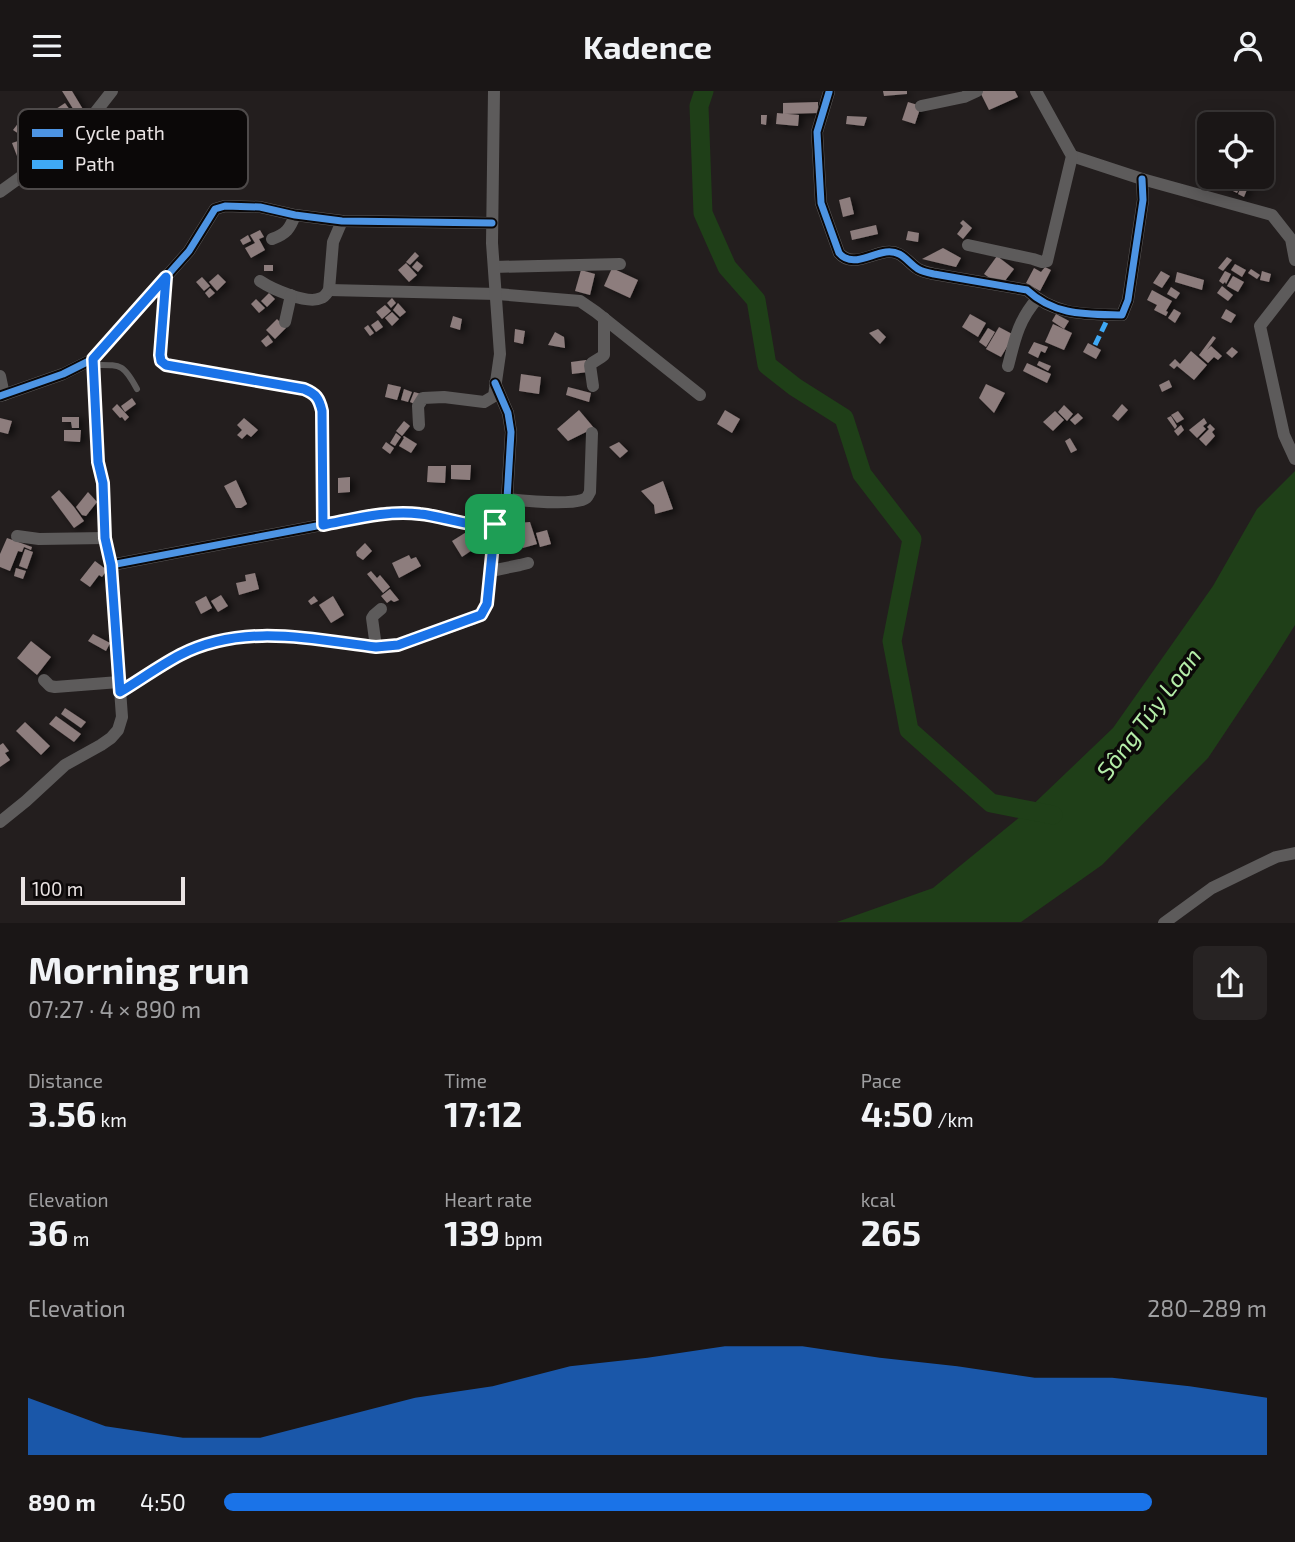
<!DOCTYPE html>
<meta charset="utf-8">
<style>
body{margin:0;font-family:"Exo 2",sans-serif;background:#272323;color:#f1f3f6;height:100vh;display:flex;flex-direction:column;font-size:26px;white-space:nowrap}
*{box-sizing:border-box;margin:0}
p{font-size:23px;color:#9f9fa1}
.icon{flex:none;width:38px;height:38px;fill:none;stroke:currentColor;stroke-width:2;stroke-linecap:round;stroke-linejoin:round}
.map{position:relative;height:832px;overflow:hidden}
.details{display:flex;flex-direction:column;background:#1a1616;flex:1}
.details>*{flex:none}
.buttons{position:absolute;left:1197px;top:21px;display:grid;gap:14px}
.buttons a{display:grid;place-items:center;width:77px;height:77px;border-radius:10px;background:#1a1616;box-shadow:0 4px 18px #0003,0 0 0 2px #383535;font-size:35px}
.scale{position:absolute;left:21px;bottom:18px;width:164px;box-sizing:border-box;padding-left:7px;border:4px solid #eae4e4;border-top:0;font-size:19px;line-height:24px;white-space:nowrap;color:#eae4e4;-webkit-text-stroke:5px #0b0808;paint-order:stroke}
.pin{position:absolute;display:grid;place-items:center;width:60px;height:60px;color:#fff;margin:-30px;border-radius:14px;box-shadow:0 4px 10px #0006}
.round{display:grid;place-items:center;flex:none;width:74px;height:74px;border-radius:10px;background:#272323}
.head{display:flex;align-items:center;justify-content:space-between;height:119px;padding:0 28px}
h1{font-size:38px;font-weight:700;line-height:52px}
.metrics{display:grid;grid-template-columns:repeat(3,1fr);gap:10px;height:119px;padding:7px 28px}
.metrics div{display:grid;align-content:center}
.metrics b{font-size:35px;font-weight:700}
.metrics small{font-size:19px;font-weight:400}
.metrics p{font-size:19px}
.chart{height:196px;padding:14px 28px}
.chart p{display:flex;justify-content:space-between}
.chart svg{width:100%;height:126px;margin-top:7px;fill:#1a73e8;opacity:.7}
ul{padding:0 28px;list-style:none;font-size:23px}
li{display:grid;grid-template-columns:112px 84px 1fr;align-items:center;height:52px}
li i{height:18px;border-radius:9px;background:#1a73e8}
header{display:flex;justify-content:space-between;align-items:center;height:91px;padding:0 28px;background:#1a1616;font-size:32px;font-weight:700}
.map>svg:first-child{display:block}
</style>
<header><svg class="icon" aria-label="menu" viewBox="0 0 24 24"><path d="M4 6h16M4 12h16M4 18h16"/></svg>Kadence<svg class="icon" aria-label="person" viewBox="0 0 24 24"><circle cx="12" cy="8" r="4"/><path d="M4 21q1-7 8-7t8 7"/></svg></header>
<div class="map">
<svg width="1295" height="832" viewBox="0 0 1295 832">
<defs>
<filter id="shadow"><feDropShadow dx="4.5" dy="2.5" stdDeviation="3.5" flood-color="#0009"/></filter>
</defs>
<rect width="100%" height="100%" fill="#231e1e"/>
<path fill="#1f3f18" d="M1295 380V534L1272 571 1208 667 1102 774 1021 831H837L933 797 1021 725 1113 637 1213 495 1257 418Z"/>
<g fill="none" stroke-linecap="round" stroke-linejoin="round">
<path stroke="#1f3f18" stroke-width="19" d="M704 0 699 15 703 122 727 176 756 209 767 274 795 296 844 327 862 383 912 448 892 550 909 639 991 712 1053 724"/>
</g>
<g fill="#8d7d7d" filter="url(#shadow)">
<path d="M62 0H72L87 25 80 29Z"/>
<path d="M883 0H907V3L884 5Z"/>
<path d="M983 0H1015L1018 6 989 19 980 1Z"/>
<path d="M818 11V22L783 23V12Z"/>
<path d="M908 11 921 15 915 33 902 29Z"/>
<path d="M65 12 80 33 65 44 50 22Z"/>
<path d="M29 18 43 29 42 31 44 33 34 46 32 44 28 49 13 39Z"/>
<path d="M777 22 799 24 798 35 776 33Z"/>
<path d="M761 24H767L766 34 761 33Z"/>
<path d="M847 25 867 26 864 35 846 33Z"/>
<path d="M21 49 26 62 17 65 12 52Z"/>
<path d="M1230 86 1242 91 1237 102 1225 96Z"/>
<path d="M1242 94 1248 96 1244 106 1238 103Z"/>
<path d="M850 106 854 123 843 126 839 109Z"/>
<path d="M963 129 972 137 963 148 957 143 963 135 960 132Z"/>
<path d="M876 134 878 143 852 149 850 140Z"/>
<path d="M260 139 264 146 259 148 265 159 251 167 245 157 255 152 250 144Z"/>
<path d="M908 140 919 142 918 151 906 149Z"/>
<path d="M248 144 251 150 243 154 240 149Z"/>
<path d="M943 157 961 167 956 176 922 168Z"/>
<path d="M415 161 419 165 410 174 406 171Z"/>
<path d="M997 165 1014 178 1001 195 984 183Z"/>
<path d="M1227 166 1232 169 1223 180 1218 177Z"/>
<path d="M417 170 423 175 418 181 412 176Z"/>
<path d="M406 172 417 184 409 191 398 179Z"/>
<path d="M1235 173 1246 179 1242 186 1231 179Z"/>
<rect x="264" y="174" width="9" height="6"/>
<path d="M1045 176 1051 179 1040 200 1026 192 1034 177 1041 181Z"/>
<path d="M612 177 638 189 630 207 604 195Z"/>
<path d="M1251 178 1260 184 1257 188 1248 182Z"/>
<path d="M581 179 595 183 590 204 575 200Z"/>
<path d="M1161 180 1170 185 1162 197 1153 192Z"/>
<path d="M1225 180 1231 183 1226 193 1225 191 1223 193 1219 190Z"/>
<path d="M1262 180 1271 183 1269 191 1260 189Z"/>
<path d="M1177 181 1204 189 1202 199 1175 191Z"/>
<path d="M218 183 226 191 217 200 209 191Z"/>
<path d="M1233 185 1244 191 1238 201 1227 195Z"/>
<path d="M202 186 210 195 204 200 196 191Z"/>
<path d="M1222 195 1233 204 1228 210 1217 202Z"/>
<path d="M1171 196 1180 202 1176 208 1167 203Z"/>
<path d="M210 197 215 202 209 207 205 202Z"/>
<path d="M1152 199 1172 210 1166 220 1168 221 1166 225 1154 219 1157 214 1147 209Z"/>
<path d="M269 202 275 208 267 216 261 210Z"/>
<path d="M392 207 396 212 391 217 387 212Z"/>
<path d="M256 208 265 217 259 222 251 213Z"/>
<path d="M398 212 406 221 400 226 393 219Z"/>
<path d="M385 214 391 220 382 228 376 221Z"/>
<path d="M1174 218 1181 222 1175 232 1168 227Z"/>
<path d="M1226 218 1236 224 1231 232 1221 227Z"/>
<path d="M392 221 399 228 392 235 385 227Z"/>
<path d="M970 223 986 232 978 246 962 236Z"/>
<path d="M1056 223 1069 230 1064 238 1052 230Z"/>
<path d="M453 225 462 228 460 239 450 236Z"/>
<path d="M277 228 286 237 275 248 266 239Z"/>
<path d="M378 229 383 236 376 241 371 234Z"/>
<path d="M1053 233 1072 242 1064 259 1045 251Z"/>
<path d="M368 234 374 242 370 245 364 237Z"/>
<path d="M999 236 1014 244 1001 266 986 258Z"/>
<path d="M988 237 995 241 986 256 979 251Z"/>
<path d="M515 238 525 240 523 253 514 251Z"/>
<path d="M878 238 886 246 880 253 869 242Z"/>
<path d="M555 241 564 246 565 257 548 254Z"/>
<path d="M268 244 273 251 266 256 261 250Z"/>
<path d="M1213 245 1216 247 1207 259 1211 255 1222 265 1218 269 1214 266 1208 272 1199 264Z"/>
<path d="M1034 251 1048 256 1045 262 1041 260 1038 267 1028 262Z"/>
<path d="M1088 252 1101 259 1096 268 1083 261Z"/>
<path d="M1232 256 1238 261 1232 267 1226 262Z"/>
<path d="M1191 260 1207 274 1194 289 1177 275 1174 278 1169 274 1175 268 1180 273Z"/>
<path d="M586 269 588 281 572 283 571 271Z"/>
<path d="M1039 270 1051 275 1048 280 1037 274Z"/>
<path d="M1027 272 1051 283 1047 292 1023 280Z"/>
<path d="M521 283 541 286 539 303 519 300Z"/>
<path d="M1169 289 1172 296 1162 301 1159 294Z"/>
<path d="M388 293 401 296 397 309 385 306Z"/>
<path d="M986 293 1005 302 994 322 979 307Z"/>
<path d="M568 296 591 302 589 311 566 304Z"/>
<path d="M404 298 412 301 408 311 401 309Z"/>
<path d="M414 301 421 303 417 314 410 311Z"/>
<path d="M132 307 136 313 125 321 121 315Z"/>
<path d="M117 313 129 326 125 330 122 326 120 327 112 318Z"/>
<path d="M1122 313 1128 319 1118 330 1112 325Z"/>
<path d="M1064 314 1073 323 1067 330 1058 321Z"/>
<path d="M579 319 594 337 568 350 557 338Z"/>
<path d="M725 319 740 328 732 342 717 333Z"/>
<path d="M1055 320 1064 329 1053 340 1043 331Z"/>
<path d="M1178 320 1184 328 1177 332 1171 324Z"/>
<path d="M1078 322 1083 327 1075 334 1070 329Z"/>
<path d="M1171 325 1177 335 1175 338 1167 327Z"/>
<path d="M62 326H79V337H72L71 331H62Z"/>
<path d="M0 327 12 330 8 343 0 341Z"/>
<path d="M244 327 258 339 251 346 247 343 242 348 237 344 242 339 237 334Z"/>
<path d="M1204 327 1207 332 1203 335 1206 338 1197 347 1189 339Z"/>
<path d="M404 330 410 335 402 345 396 340Z"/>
<path d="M1210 333 1215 338 1212 341 1215 345 1206 355 1199 348 1209 338 1207 336Z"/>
<path d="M1181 334 1184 339 1178 345 1174 340Z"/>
<path d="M64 339H81L80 351 64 350Z"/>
<path d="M396 342 401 346 395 355 390 352Z"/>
<path d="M404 345 417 353 411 362 399 355 404 347 407 350 403 346Z"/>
<path d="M1070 347 1077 359 1071 362 1065 350Z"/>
<path d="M386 351 394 357 390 363 382 357Z"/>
<path d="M619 351 628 360 620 367 609 356Z"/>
<path d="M451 374H471L470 389 451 388Z"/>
<path d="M428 375H446L445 392 427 391Z"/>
<path d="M350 386V401L338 402V387Z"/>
<path d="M236 389 247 413 241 417H236L224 395Z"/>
<path d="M663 390 673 418 655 423 654 414 641 400Z"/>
<path d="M59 399 74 416 84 430 74 437 51 406Z"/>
<path d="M88 401 97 411 86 425 82 424 76 416Z"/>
<path d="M512 431 518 448 511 450 506 433Z"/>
<path d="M530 431 537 453 523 457 516 432Z"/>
<path d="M547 439 551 453 540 456 536 442Z"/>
<path d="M468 440 478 455 462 466 452 450Z"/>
<path d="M7 447 32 456 31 459 24 456 22 461 18 460 10 480 0 476V463Z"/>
<path d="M365 452 372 460 363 469 357 465 356 461Z"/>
<path d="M25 458 33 461 27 478 19 475Z"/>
<path d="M409 464 411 468 416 466 421 475 399 487 392 472Z"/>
<path d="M95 470 107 479 102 486 99 484 90 496 80 489Z"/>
<path d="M16 477 26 480 23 488 14 485Z"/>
<path d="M371 480 377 487 380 484 390 496 383 502 367 483Z"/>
<path d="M255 482 259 498 239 504 236 492 246 490 245 484Z"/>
<path d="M390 498 399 509 394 511 391 509 387 512 381 505Z"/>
<path d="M221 504 228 515 218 521 211 510Z"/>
<path d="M206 505 212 517 201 523 195 511Z"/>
<path d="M314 505 318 510 311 514 308 510Z"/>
<path d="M333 505 344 524 331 532 319 514Z"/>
<path d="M93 543 110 552 106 560 88 550Z"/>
<path d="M31 550 51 566 37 584 17 567Z"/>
<path d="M65 617 86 631 81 637 61 623Z"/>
<path d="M56 625 81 643 74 651 49 633Z"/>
<path d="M25 631 50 655 41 664 16 640Z"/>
<path d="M3 652 9 660 5 662 10 669 0 676V654Z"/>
</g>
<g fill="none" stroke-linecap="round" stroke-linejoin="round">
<path stroke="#5d5b5b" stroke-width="6" d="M93 274C121 274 123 272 137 298"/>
<g stroke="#5d5b5b" stroke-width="12">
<path d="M829 1 817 41 821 112 839 162C852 177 870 163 886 161 902 159 907 171 918 178 923 181 929 182 934 183L1027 199C1055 225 1086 223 1122 224L1128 209 1143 109 1142 88"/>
<path d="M921 15 964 6 977 0"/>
<path d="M1072 65 1142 88 1272 124 1291 148 1295 169"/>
<path d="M0 101 58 59 94 23 112 0"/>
<path d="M272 148C286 143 290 138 295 124"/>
<path d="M968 154 1033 168 1042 171 1047 170 1072 65 1036 0"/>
<path d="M494 176 620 173"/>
<path d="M166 186 160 264 161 270 166 274 304 298C316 303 319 307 322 320L323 434"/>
<path d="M260 190C272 198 308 214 321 207 325 206 327 202 329 199L333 151 342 130"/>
<path d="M1295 190 1260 235 1284 344 1295 368"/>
<path d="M329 199 497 203 580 210 596 221 700 304"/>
<path d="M285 231 291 204"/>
<path d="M1008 275C1015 248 1018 230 1037 208"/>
<path d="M0 285 4 304"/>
<path d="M593 295 590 274C594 269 599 269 604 264V227"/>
<path d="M0 305 63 283 93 268 189 160 215 118 225 115 260 116 295 124 342 130 492 132"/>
<path d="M419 334 418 315 423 307 444 306 484 311 494 305 500 263 492 152 494 0"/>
<path d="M507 408C526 410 565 414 582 409 588 407 587 406 590 401L592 342"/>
<path d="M17 445 39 448 105 447"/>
<path d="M111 474 390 421 420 423 483 435 495 433 507 408 511 341 508 322 495 292"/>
<path d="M491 480 520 474 528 472"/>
<path d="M376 556 372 527 374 524 381 518"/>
<path d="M44 589 50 595 55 596 119 591"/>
<path d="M120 601C140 589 159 575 180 564 243 532 309 548 376 556L398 554 475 527 481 524 487 513 495 433"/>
<path d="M0 731 26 710 65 674 101 654 111 647 118 639 122 626 111 474 105 447 103 392 98 371 93 268"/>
<path d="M1164 832 1212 797 1276 766 1295 762"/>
</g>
<path stroke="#3fa9f5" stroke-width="5" stroke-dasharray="10 5" stroke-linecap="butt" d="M1095 254 1110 223"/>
<g stroke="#0b0808" stroke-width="11">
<g id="cycleway">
<path d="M829 1 817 41 821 112 839 162C852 177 870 163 886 161 902 159 907 171 918 178 923 181 929 182 934 183L1027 199C1055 225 1086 223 1122 224L1128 209 1143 109 1142 88"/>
<path d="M0 305 63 283 93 268 189 160 215 118 225 115 260 116 295 124 342 130 492 132"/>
<path d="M111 474 390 421 420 423 483 435 495 433 507 408 511 341 508 322 495 292"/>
</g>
</g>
<use href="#cycleway" stroke="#4d94e3" stroke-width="7"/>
</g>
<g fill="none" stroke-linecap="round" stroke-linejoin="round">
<g stroke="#fff" stroke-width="14">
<path id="route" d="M166 186 160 264 161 270 166 274 304 298C316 303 319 307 322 320L323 434C355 428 387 419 420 423 443 425 473 438 495 433L487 513 481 524 398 554 376 556C309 548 243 532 180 564 159 575 140 589 120 601L111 474 105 447 103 392 98 371 93 268Z"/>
</g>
<use href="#route" stroke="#1a73e8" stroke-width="9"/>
</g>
<g text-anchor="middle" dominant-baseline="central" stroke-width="7" stroke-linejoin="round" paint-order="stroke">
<g font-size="24" font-style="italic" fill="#b4eda8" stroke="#0b0808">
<text transform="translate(1148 622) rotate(-53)">Sông Túy Loan</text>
</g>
</g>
<rect x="18" y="18" width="230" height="80" rx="10" fill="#0b0808" stroke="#4e4a4a" stroke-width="2"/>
<rect x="32" y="38" width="31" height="8" fill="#4d94e3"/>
<rect x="32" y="69" width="31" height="9" fill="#3fa9f5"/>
<g font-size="19" fill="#eae4e4">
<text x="75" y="49">Cycle path</text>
<text x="75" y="80">Path</text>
</g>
</svg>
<div class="buttons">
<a><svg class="icon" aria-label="locate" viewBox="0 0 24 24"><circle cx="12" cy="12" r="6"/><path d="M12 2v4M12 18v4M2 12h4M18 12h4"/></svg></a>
</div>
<div class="scale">100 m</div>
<div class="pin" style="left:495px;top:433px;background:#1e9e55"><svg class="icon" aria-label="arrive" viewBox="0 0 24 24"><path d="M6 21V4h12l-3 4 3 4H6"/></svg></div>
</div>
<section class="details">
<div class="head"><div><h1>Morning run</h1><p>07:27 · 4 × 890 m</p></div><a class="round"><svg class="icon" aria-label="share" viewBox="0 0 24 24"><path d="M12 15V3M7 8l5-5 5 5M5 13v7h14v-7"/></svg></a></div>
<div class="metrics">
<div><p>Distance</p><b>3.56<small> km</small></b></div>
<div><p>Time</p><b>17:12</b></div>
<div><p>Pace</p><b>4:50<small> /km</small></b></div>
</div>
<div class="metrics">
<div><p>Elevation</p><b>36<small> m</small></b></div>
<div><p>Heart rate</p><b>139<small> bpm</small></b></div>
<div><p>kcal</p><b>265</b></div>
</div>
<div class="chart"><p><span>Elevation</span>280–289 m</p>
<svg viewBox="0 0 160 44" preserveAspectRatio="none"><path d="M0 44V24L10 34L20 38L30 38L40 31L50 24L60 20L70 13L80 10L90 6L100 6L110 10L120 13L130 17L140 17L150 20L160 24V44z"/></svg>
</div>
<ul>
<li><b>890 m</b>4:50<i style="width:89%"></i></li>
</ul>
</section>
